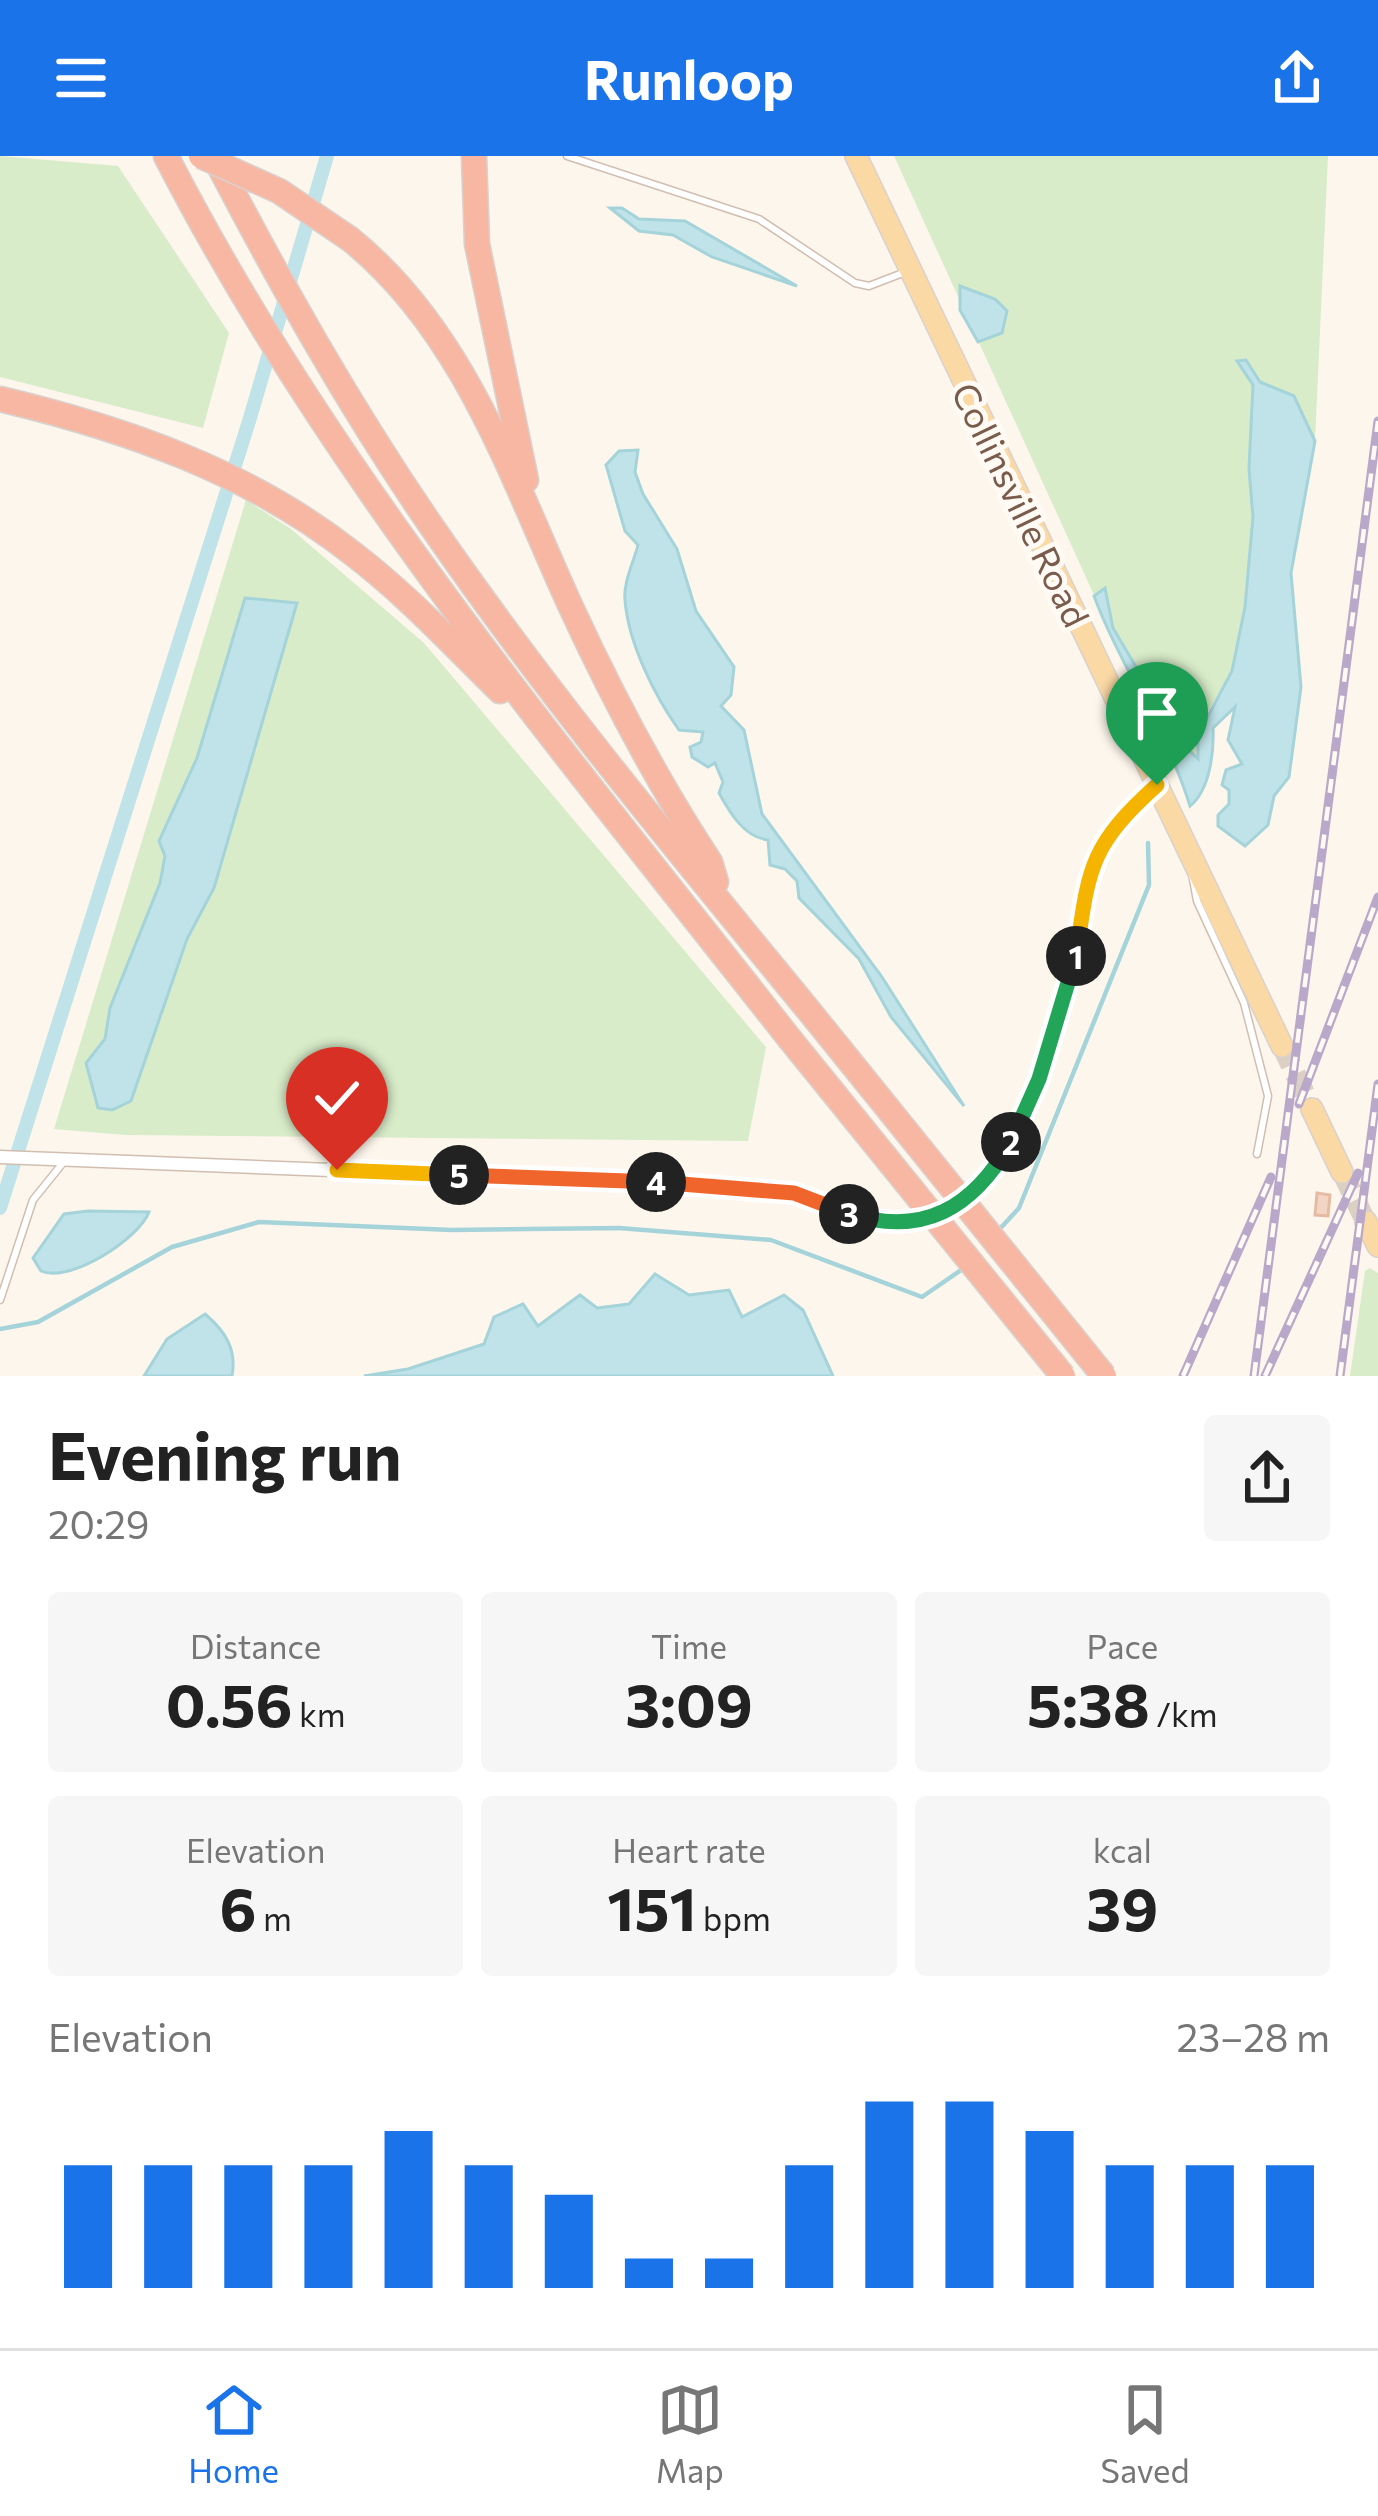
<!DOCTYPE html>
<meta charset="utf-8">
<style>
body{margin:0;font-family:Commissioner,sans-serif;background:#f6f6f6;color:#222;height:100vh;display:flex;flex-direction:column;font-size:45px;white-space:nowrap}
*{box-sizing:border-box;margin:0}
p{font-size:39px;color:#767676}
.icon{flex:none;width:66px;height:66px;fill:none;stroke:currentColor;stroke-width:2;stroke-linecap:round;stroke-linejoin:round}
.map{position:relative;height:1220px;overflow:hidden}
.details{display:flex;flex-direction:column;background:#fff;flex:1}
.details>*{flex:none}
.pin{position:absolute;display:grid;place-items:center;width:102px;height:102px;color:#fff;margin:-123px -51px;border-radius:50% 50% 50% 0;rotate:-45deg;box-shadow:0 0 12px #0007}
.pin .icon{rotate:45deg}
.km{position:absolute;width:60px;height:60px;margin:-30px;border-radius:50%;background:#222;color:#fff;font-size:33px;line-height:60px;text-align:center}
.round{display:grid;place-items:center;flex:none;width:126px;height:126px;border-radius:12px;background:#f6f6f6}
.head{display:flex;align-items:center;justify-content:space-between;height:204px;padding:0 48px}
h1{font-size:66px;font-weight:700;line-height:90px}
.metrics{display:grid;grid-template-columns:repeat(3,1fr);gap:18px;height:204px;padding:12px 48px}
.metrics div{display:grid;align-content:center;border-radius:12px;background:#f6f6f6;text-align:center}
.metrics b{font-size:60px;font-weight:700}
.metrics small{font-size:33px;font-weight:400}
.metrics p{font-size:33px}
.chart{height:336px;padding:24px 48px}
.chart p{display:flex;justify-content:space-between}
.chart svg{width:100%;height:216px;margin-top:12px;stroke:#1a73e8;stroke-width:6}
header{display:flex;justify-content:space-between;align-items:center;height:156px;padding:0 48px;background:#1a73e8;color:#fff;font-size:54px;font-weight:700}
.tab-bar{display:flex;justify-content:space-around;align-items:center;height:168px;border-top:3px solid #e0e0e0;background:#fff;font-size:33px;color:#767676}
.tab-bar a{display:grid;justify-items:center;gap:6px}
.tab-bar .current{color:#1a73e8}
.map>svg:first-child{display:block}
</style>
<header><svg class="icon" aria-label="menu" viewBox="0 0 24 24"><path d="M4 6h16M4 12h16M4 18h16"/></svg>Runloop<svg class="icon" aria-label="share" viewBox="0 0 24 24"><path d="M12 15V3M7 8l5-5 5 5M5 13v7h14v-7"/></svg></header>
<div class="map">
<svg width="1378" height="1220" viewBox="0 0 1378 1220">
<rect width="100%" height="100%" fill="#fdf6ec"/>
<g fill="#d8ecc9">
<path d="M0 0 118 10 229 177 203 272 0 221Z"/>
<path d="M894 0H1328L1315 285 1294 240 1260 226 1247 204 1238 206 1253 228 1249 313 1253 361 1245 451 1232 515 1207 557 1198 605 1180 585 1113 472 1105 433 1094 439Z"/>
<path d="M246 344 291 373 424 487 766 891 748 985 125 979 54 973Z"/>
<path d="M1370 1112 1378 1117V1220H1350L1365 1115Z"/>
</g>
<g fill="#bfe3e8" stroke="#a5d3da" stroke-width="3">
<path d="M610 52H622L639 63 685 65 797 130 712 101 673 79 639 75Z"/>
<path d="M960 130 995 143 1007 155 1002 177 978 186 960 154Z"/>
<path d="M1246 204 1260 226 1294 240 1315 285 1291 417 1301 531 1289 621 1274 640 1268 669 1245 690 1218 670V659L1229 648V634L1222 629 1226 614 1242 608 1228 584 1235 551 1213 572C1214 596 1210 634 1190 650 1167 575 1121 512 1094 440L1105 432 1113 472 1180 585 1198 603V579L1232 515 1245 451 1253 361 1249 313 1253 229 1237 205Z"/>
<path d="M638 294 635 316 643 338 677 393 696 455 734 511 731 539 721 550 744 574 762 658 882 821 964 950 891 861 859 803 799 742 797 725 785 713 770 709 768 684C744 681 730 657 719 637L723 626 715 607 708 611 692 601 690 591 701 586 703 576 679 574C654 539 628 486 625 444 623 427 634 405 638 389L625 375 606 309 619 295Z"/>
<path d="M245 442 297 447 214 732 187 783 131 945 112 954 98 952 86 907 105 883 110 852 160 727 165 700 159 685 197 602Z"/>
<path d="M88 1055 149 1056C139 1083 69 1128 41 1115L33 1102 64 1058Z"/>
<path d="M655 1118 689 1139 729 1134 742 1161 784 1139 803 1154 833 1220H364L408 1213 484 1188 494 1161 523 1148 538 1170 580 1139 597 1152 629 1148Z"/>
<path d="M205 1158C225 1175 237 1193 232 1220H144L167 1183Z"/>
</g>
<g fill="none" stroke-linecap="round" stroke-linejoin="round">
<g stroke="#a5d3da" stroke-width="4.5">
<path d="M996 1077 1019 1052 1149 729 1148 687"/>
<path d="M0 1173 38 1166 172 1091 259 1066 452 1074 619 1072 771 1084 922 1141 964 1112"/>
</g>
<path stroke="#bfe3e8" stroke-width="14" d="M0 1052 250 262 327 0"/>
</g>
<path fill="#f3d5c3" stroke="#e6bba3" stroke-width="3" d="M1317 1037 1330 1039 1328 1060 1315 1059Z"/>
<g fill="none" stroke-linecap="round" stroke-linejoin="round">
<g stroke="#dcd0c4" stroke-width="21" stroke-dasharray="21 10" stroke-linecap="butt">
<path d="M1282 890 1312 953"/>
<path d="M1342 1016 1366 1066"/>
</g>
<g stroke="#d1beb0" stroke-width="9">
<g id="lane">
<path d="M567 0 759 63 855 127 869 130 908 115"/>
<path d="M1192 718 1197 745 1244 847 1268 940 1257 998"/>
<path d="M0 1144 33 1044 62 1008"/>
</g>
</g>
<g stroke="#d1beb0" stroke-width="15">
<path id="street" d="M0 1001 742 1030C760 1033 779 1033 796 1038 833 1049 870 1074 910 1068 1009 1051 1055 897 1074 812 1081 780 1077 746 1090 714 1103 680 1131 653 1157 629"/>
</g>
<g stroke="#dad1cd" stroke-width="24">
<g id="primary">
<path d="M856 0 1282 890"/>
<path d="M1312 953 1342 1016"/>
<path d="M1366 1066 1378 1090"/>
</g>
</g>
<g stroke="#dad1cd" stroke-width="27">
<g id="highway">
<path d="M166 0C331 321 567 599 789 882"/>
<path d="M214 0C280 127 350 252 432 371 549 541 683 701 814 861"/>
<path d="M474 0 477 88 526 324"/>
<path d="M350 83C464 175 511 320 570 449 611 538 656 624 710 706L716 726"/>
<path d="M0 243C126 273 249 316 352 397 406 438 452 488 500 535"/>
</g>
</g>
<use href="#lane" stroke="#fff" stroke-width="6"/>
<use href="#street" stroke="#fff" stroke-width="12"/>
<use href="#primary" stroke="#fbd9a5" stroke-width="21"/>
<use href="#highway" stroke="#f7b7a3" stroke-width="24"/>
<g stroke="#b9a8c9" stroke-width="9">
<g id="rail">
<path d="M1299 948 1378 741"/>
<path d="M1183 1220 1271 1021"/>
<path d="M1254 1220 1378 265"/>
<path d="M1265 1220 1358 1017"/>
<path d="M1340 1220 1378 928"/>
</g>
</g>
<use href="#rail" stroke="#fffaf3" stroke-width="4.5" stroke-dasharray="14" stroke-linecap="butt"/>
<g stroke="#dad1cd" stroke-width="27" stroke-linecap="butt">
<g id="highway-bridge">
<path d="M201 0 279 35 350 83"/>
<path d="M814 861 1104 1220"/>
<path d="M789 882 1063 1220"/>
</g>
</g>
<use href="#highway-bridge" stroke="#f7b7a3" stroke-width="24"/>
</g>
<g fill="none" stroke-linecap="round" stroke-linejoin="round">
<g stroke="#fff" stroke-width="24">
<path id="split-1" d="M1076 800C1089 713 1088 691 1157 629"/>
</g>
<g stroke="#fff" stroke-width="24">
<path id="split-2" d="M1011 986 1039 923 1076 800"/>
</g>
<g stroke="#fff" stroke-width="24">
<path id="split-3" d="M849 1058C924 1081 973 1052 1011 986"/>
</g>
<g stroke="#fff" stroke-width="24">
<path id="split-4" d="M656 1026 794 1037 849 1058"/>
</g>
<g stroke="#fff" stroke-width="24">
<path id="split-5" d="M459 1019 656 1026"/>
</g>
<g stroke="#fff" stroke-width="24">
<path id="split-6" d="M337 1014 459 1019"/>
</g>
<use href="#split-1" stroke="#f5b400" stroke-width="15"/>
<use href="#split-2" stroke="#22a559" stroke-width="15"/>
<use href="#split-3" stroke="#22a559" stroke-width="15"/>
<use href="#split-4" stroke="#f0652b" stroke-width="15"/>
<use href="#split-5" stroke="#f0652b" stroke-width="15"/>
<use href="#split-6" stroke="#f5b400" stroke-width="15"/>
</g>
<g text-anchor="middle" dominant-baseline="central" stroke-width="10" stroke-linejoin="round" paint-order="stroke">
<g font-size="36" fill="#7a5c4d" stroke="#fffaf3">
<text transform="translate(1022 348) rotate(64)">Collinsville Road</text>
</g>
</g>
</svg>
<div class="pin" style="left:1157px;top:629px;background:#1e9e55"><svg class="icon" aria-label="arrive" viewBox="0 0 24 24"><path d="M6 21V4h12l-3 4 3 4H6"/></svg></div>
<div class="pin" style="left:337px;top:1014px;background:#d93025"><svg class="icon" aria-label="check" viewBox="0 0 24 24"><path d="M5 12l5 5 9-10"/></svg></div>
<b class="km" style="left:1076px;top:800px">1</b>
<b class="km" style="left:1011px;top:986px">2</b>
<b class="km" style="left:849px;top:1058px">3</b>
<b class="km" style="left:656px;top:1026px">4</b>
<b class="km" style="left:459px;top:1019px">5</b>
</div>
<section class="details">
<div class="head"><div><h1>Evening run</h1><p>20:29</p></div><a class="round"><svg class="icon" aria-label="share" viewBox="0 0 24 24"><path d="M12 15V3M7 8l5-5 5 5M5 13v7h14v-7"/></svg></a></div>
<div class="metrics">
<div><p>Distance</p><b>0.56<small> km</small></b></div>
<div><p>Time</p><b>3:09</b></div>
<div><p>Pace</p><b>5:38<small> /km</small></b></div>
</div>
<div class="metrics">
<div><p>Elevation</p><b>6<small> m</small></b></div>
<div><p>Heart rate</p><b>151<small> bpm</small></b></div>
<div><p>kcal</p><b>39</b></div>
</div>
<div class="chart"><p><span>Elevation</span>23–28 m</p>
<svg viewBox="0 0 160 44" preserveAspectRatio="none"><path d="M5 44V19M15 44V19M25 44V19M35 44V19M45 44V12M55 44V19M65 44V25M75 44V38M85 44V38M95 44V19M105 44V6M115 44V6M125 44V12M135 44V19M145 44V19M155 44V19"/></svg>
</div>
</section>
<nav class="tab-bar">
<a class="current"><svg class="icon" aria-label="home" viewBox="0 0 24 24"><path d="M3 11l9-7 9 7M6 9v11h12V9"/></svg>Home</a>
<a><svg class="icon" aria-label="map" viewBox="0 0 24 24"><path d="M3 6l6-2 6 2 6-2v14l-6 2-6-2-6 2zM9 4v14M15 6v14"/></svg>Map</a>
<a><svg class="icon" aria-label="saved" viewBox="0 0 24 24"><path d="M7 4h10v16l-5-4-5 4z"/></svg>Saved</a>
</nav>
